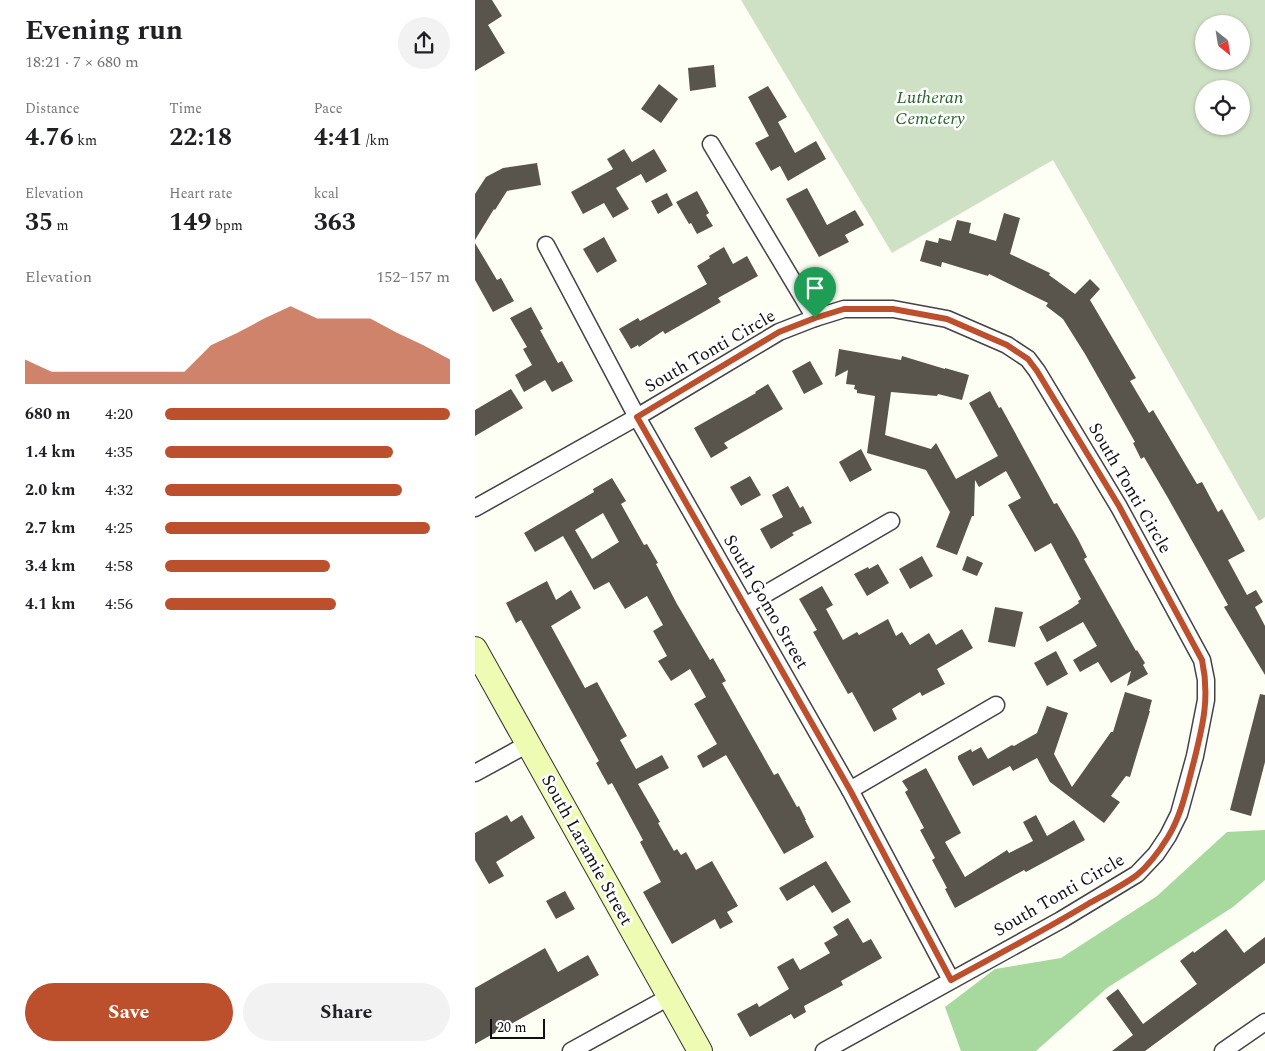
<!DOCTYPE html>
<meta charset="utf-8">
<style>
body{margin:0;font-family:Spectral,serif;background:#f2f2f2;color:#202124;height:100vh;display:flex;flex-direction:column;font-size:19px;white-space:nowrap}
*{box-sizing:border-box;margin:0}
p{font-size:16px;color:#757577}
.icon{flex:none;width:28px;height:28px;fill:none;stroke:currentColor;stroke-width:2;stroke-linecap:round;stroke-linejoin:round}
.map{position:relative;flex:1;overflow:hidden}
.details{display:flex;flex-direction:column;background:#fff;width:475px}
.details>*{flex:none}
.needle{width:32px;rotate:150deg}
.controls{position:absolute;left:720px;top:15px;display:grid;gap:10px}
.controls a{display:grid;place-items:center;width:55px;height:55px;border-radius:50%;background:#fff;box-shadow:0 1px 4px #0004;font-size:25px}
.scale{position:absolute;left:15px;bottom:12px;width:55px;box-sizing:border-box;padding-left:5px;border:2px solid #101010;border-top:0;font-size:14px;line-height:18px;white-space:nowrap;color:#101010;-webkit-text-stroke:4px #fff;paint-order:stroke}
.pin{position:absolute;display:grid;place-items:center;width:42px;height:42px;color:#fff;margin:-51px -21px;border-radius:50% 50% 50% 0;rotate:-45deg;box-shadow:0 0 5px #0007}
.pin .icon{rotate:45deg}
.round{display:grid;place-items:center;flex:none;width:52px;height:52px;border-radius:26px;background:#f2f2f2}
.summary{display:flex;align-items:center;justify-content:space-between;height:85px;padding:0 25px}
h1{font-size:28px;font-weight:700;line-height:38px}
.stats{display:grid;grid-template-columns:repeat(3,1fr);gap:8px;height:85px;padding:5px 25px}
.stats div{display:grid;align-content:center}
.stats b{font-size:25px;font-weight:700}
.stats small{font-size:14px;font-weight:400}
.stats p{font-size:14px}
.chart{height:140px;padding:10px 25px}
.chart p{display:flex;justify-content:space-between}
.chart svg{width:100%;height:90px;margin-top:5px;fill:#bc502d;opacity:.7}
.button{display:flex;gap:10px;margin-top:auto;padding:10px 25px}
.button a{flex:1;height:58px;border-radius:30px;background:#bc502d;color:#fff;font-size:20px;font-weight:700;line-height:58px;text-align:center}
.button a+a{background:#f2f2f2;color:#202124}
ul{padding:0 25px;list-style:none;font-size:16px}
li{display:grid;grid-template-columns:80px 60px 1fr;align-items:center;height:38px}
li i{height:12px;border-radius:6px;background:#bc502d}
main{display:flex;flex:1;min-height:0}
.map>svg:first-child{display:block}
</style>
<main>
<section class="details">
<div class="summary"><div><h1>Evening run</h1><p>18:21 · 7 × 680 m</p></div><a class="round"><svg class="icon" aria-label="share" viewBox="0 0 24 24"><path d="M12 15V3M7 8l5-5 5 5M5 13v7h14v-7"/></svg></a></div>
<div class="stats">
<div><p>Distance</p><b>4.76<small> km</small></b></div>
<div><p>Time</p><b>22:18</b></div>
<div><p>Pace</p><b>4:41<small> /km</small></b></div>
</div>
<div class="stats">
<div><p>Elevation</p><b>35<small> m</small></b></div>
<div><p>Heart rate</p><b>149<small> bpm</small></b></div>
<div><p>kcal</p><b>363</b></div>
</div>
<div class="chart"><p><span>Elevation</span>152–157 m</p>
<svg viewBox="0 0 160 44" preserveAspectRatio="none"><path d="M0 44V32L10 38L20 38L30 38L40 38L50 38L60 38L70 25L80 19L90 12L100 6L110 12L120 12L130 12L140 19L150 25L160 32V44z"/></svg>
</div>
<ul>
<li><b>680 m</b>4:20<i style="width:100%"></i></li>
<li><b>1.4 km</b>4:35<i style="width:80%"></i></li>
<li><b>2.0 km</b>4:32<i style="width:83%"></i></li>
<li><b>2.7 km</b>4:25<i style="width:93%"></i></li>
<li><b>3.4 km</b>4:58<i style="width:58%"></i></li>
<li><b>4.1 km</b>4:56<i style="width:60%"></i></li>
</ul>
<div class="button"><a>Save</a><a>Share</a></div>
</section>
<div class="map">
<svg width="790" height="1051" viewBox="0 0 790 1051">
<rect width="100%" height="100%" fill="#fdfef4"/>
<path fill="#a7d99e" d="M790 830V880L758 907 632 988 561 1051H486L470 1007 520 969 586 958 682 896 752 832Z"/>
<path fill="#cfe1c4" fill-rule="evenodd" d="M266 0H790V517L784 521 578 160 417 253ZM729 24H766V61H729ZM729 89H766V126H729Z"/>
<g fill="#59554d" fill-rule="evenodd">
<path d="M0 0H17L27 16 13 25 30 53 0 71Z"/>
<path d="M239 65 241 87 215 91 213 68Z"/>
<path d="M184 84 203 99 186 123 166 109Z"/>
<path d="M293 86 312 117 303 122 320 153 341 141 351 159 313 181 305 166 296 171 280 143 294 136 273 97Z"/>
<path d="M149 149 157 162 179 149 192 171 171 183 166 174 141 188 154 209 138 218 129 203 108 214 96 192 138 169 132 159Z"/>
<path d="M62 163 66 185 32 191 20 210 19 209 0 240V194L11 177 28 168Z"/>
<path d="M332 188 352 225 380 210 389 225 370 235 374 242 344 257 311 199Z"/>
<path d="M222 191 234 213 231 215 238 226 222 234 216 223 214 224 201 202Z"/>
<path d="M192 193 198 205 183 214 176 201Z"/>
<path d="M529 213 545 218 535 254 575 273 574 275 600 294 615 279 625 289 615 300 661 378 655 381 674 413 678 410 722 484 727 482 743 512 747 509 770 551 753 560 772 595 781 590 788 602 780 607 790 626V675L749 607 753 605 693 498 669 457 666 459 658 443 660 442 610 354 588 319 571 306 573 303 514 274 513 276 467 262 466 267 445 261 451 240 463 243 464 238 476 241 482 220 496 223 494 233 521 241Z"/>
<path d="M129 237 142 261 122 273 108 249Z"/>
<path d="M0 243 22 280 26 278 39 301 18 312 0 280Z"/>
<path d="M249 247 258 264 272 256 283 276 243 298 246 302 190 334 188 331 164 347 163 345 156 349 144 329 163 318 165 321 232 284 222 266 235 258 234 256Z"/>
<path d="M56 307 68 329 65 330 83 363 87 361 98 381 77 392 70 380 49 392 40 375 57 365 48 349 52 347 35 318Z"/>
<path d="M364 349 426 360 427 356 470 369V368L494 375 487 400 463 394 462 396 416 392 410 435 456 449 461 443 481 479 523 456 494 403 515 391 524 408 526 407 579 504 582 503 603 539 612 557 609 559 661 651 662 650 670 663 668 665 673 674 652 686 656 671 636 683 623 662 605 672 598 660 622 646 608 622 572 642 564 627 597 608 604 603 603 601 606 599 576 543 560 552 533 505 546 498 531 471 504 487 500 480 499 516H497L482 555 461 547 475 512 451 470 392 453 400 396 382 393V390L379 389 380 385 371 384 373 370 360 377Z"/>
<path d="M335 361 348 384 329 394 317 371Z"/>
<path d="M293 384 308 409 249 443 253 448 236 458 219 428 281 393 280 392Z"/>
<path d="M36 389 48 408 0 436V410Z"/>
<path d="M386 449 397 470 375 482 364 462Z"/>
<path d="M275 476 286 495 266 506 255 487Z"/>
<path d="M137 478 151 501 146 504 169 545 172 544 183 563 181 564 202 604 235 660 238 658 251 681 247 683 299 775 303 773 322 807 324 806 331 820H330L339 837 309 854 251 755 228 768 222 756 242 744 219 704 231 697 215 669 196 681 183 661 192 656 178 631 188 625 172 596 150 609 134 582 119 590 88 536 60 552 49 533 119 492 118 489ZM128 513 144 542 117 559 100 530Z"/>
<path d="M313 486 325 508 328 506 337 523 317 533 319 535 296 549 285 529 308 517 297 495Z"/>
<path d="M447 556 458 576 435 589 424 569Z"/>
<path d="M492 556 508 563 502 576 487 570Z"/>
<path d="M403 564 414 583 392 596 379 574 393 567 394 569Z"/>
<path d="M72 581 81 600 96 590 106 608 76 626 110 688 122 682 152 736 145 740 161 769 187 755 194 768 163 784 185 822 183 823 199 851 202 849 206 855 211 852 221 870 237 861 263 906 252 912 258 922 245 929 240 919 197 944 168 892 186 882 165 842 168 840 137 783 133 785 121 763 124 761 46 620 41 623 31 603Z"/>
<path d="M347 586 358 605 351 609 368 640 382 632 384 635 413 619 421 636 427 632 435 645 454 633 461 645 487 629 498 648 462 669 470 684 447 696 445 692 417 709 422 719 399 732 377 692 373 694 360 671 338 632 342 630 324 599Z"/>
<path d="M520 607 548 612 540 647 513 642Z"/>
<path d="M581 651 593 674 572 686 559 663Z"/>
<path d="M650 692 677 700 674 711H675L655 777 651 776 636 796 645 802 629 823 575 782 562 758 538 771 535 766 498 786 483 759V756L496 749 497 752 506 747 513 759 537 745 539 746 562 733 572 706 593 713 579 754 597 787 636 732H638Z"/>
<path d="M785 694 790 695V762L776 816 755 810Z"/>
<path d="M451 768 486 833 470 842 490 877 532 850 534 853 558 841 548 822 561 815 572 836 599 820 610 840 551 872 549 870 480 908 470 889 472 888 457 860 460 858 445 830 449 828 430 792 433 790 427 781Z"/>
<path d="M32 815 36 822 47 815 60 838 21 862 29 876 14 884 0 860V833Z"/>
<path d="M351 861 376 902 357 913 339 885 312 901 304 888Z"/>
<path d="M90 891 100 909 81 919 71 901Z"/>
<path d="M373 918 388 943 396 939 407 958 366 981 368 985 329 1006 331 1012 319 1019 316 1014 275 1037 262 1014 282 1003 284 1007 314 989 302 967 318 958 325 970 355 953 349 943 363 935 358 927Z"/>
<path d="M751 929 769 953 790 937V963L670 1051H637L658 1035 631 998 643 989 668 1024 722 984 705 961 718 951 719 953Z"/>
<path d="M70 948 83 972 113 955 124 975 0 1044V988Z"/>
</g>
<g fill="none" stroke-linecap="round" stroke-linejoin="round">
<g stroke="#434343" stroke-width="19">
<g id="street">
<path d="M236 144 340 318"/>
<path d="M71 245 162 417 375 790 476 980"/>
<path d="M0 508 162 417 304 332 340 318 369 309H418L472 319 532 345 553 359 562 371 644 507 727 660 731 680V700L720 756 704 814 693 836 681 854 662 874 586 920 349 1051"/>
<path d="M270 606 416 521"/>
<path d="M0 773 53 744"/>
<path d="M375 790 521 705"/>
<path d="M96 1051 194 997"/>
<path d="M748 1051 790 1022"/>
</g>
</g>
<g stroke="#323232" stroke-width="26">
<path id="secondary" d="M0 649 225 1051"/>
</g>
<use href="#street" stroke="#fff" stroke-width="16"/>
<use href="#secondary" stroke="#eefbb2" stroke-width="24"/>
</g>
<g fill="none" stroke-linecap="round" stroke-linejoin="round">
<g stroke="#fff" stroke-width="10">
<path id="route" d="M369 309H418L472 319 532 345 553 359 562 371 644 506 727 660C735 697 728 725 719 761 712 787 707 814 693 837 685 850 674 865 662 875 647 886 629 895 613 904 568 931 522 955 476 980L375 790 162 417 304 332 340 318Z"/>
</g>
<use href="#route" stroke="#bc502d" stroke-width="6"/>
</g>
<g text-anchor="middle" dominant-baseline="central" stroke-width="5" stroke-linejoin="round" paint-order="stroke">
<g font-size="18" font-style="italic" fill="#226628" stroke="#fff">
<text x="455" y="97">Lutheran<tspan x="455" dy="21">Cemetery</tspan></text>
</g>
<g font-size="18" fill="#101010" stroke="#fff">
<text transform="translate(235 351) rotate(-30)">South Tonti Circle</text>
<text transform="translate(655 488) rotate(60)">South Tonti Circle</text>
<text transform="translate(291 602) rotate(60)">South Gomo Street</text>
<text transform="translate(112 850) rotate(61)">South Laramie Street</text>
<text transform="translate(584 895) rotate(-30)">South Tonti Circle</text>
</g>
</g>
</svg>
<div class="controls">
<a><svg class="needle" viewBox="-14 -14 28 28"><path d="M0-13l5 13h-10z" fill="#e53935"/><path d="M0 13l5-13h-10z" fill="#757577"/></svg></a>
<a><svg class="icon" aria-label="locate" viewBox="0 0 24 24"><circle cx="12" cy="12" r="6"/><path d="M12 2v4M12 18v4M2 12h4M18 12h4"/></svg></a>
</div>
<div class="scale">20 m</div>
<div class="pin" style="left:340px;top:318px;background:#1e9e55"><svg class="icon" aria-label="arrive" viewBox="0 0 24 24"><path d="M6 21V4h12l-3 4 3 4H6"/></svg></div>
</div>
</main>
